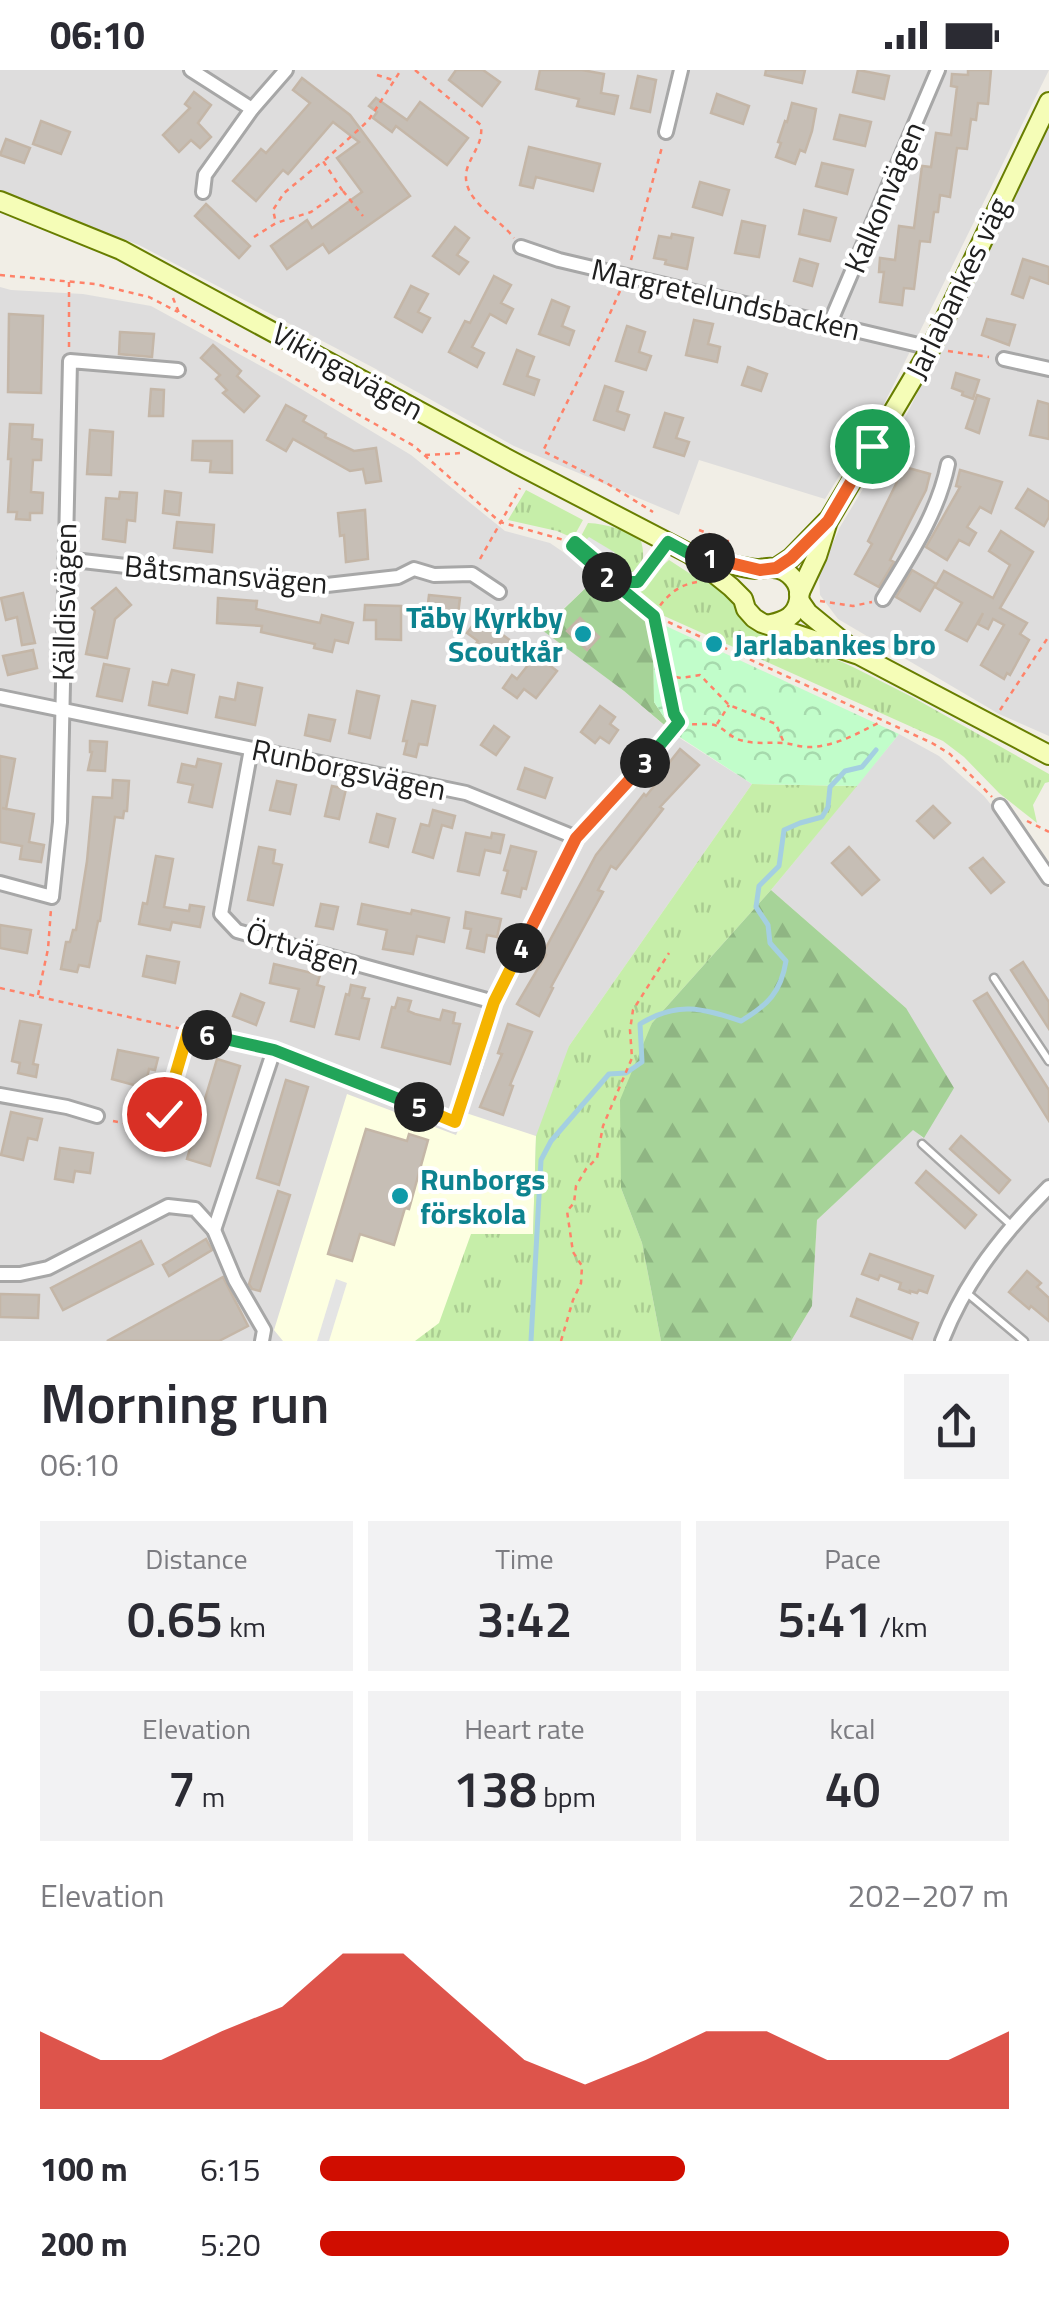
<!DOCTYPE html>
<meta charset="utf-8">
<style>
body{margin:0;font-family:"Titillium Web",sans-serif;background:#f2f2f3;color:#2b2b33;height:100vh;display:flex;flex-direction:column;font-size:38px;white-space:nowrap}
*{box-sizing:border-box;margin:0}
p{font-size:32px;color:#7c7c81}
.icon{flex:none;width:55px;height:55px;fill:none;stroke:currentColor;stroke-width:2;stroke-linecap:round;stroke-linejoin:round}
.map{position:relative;height:1271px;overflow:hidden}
.sheet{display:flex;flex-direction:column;background:#fff;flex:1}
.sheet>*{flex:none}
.pin{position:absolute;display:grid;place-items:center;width:85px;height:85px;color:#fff;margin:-42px;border:5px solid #fff;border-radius:50%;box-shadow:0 2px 10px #0007}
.km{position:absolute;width:50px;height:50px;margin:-25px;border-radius:50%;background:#222;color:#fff;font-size:28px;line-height:50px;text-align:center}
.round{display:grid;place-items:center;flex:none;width:105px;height:105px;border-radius:0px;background:#f2f2f3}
.summary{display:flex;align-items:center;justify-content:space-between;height:170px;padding:0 40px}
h1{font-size:55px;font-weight:600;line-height:75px}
.figures{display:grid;grid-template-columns:repeat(3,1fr);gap:15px;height:170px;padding:10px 40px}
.figures div{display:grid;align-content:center;border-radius:0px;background:#f2f2f3;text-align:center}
.figures b{font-size:50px;font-weight:600}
.figures small{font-size:28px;font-weight:400}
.figures p{font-size:28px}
.chart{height:280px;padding:20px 40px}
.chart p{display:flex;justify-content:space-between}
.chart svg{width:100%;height:180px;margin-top:10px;fill:#d00d00;opacity:.7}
ul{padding:0 40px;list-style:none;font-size:32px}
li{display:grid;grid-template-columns:160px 120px 1fr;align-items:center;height:75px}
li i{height:25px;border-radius:12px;background:#d00d00}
.status{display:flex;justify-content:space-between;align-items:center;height:70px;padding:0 50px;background:#fff;direction:ltr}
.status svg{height:28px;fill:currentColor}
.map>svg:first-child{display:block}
</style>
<div class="status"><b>06:10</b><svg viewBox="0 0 49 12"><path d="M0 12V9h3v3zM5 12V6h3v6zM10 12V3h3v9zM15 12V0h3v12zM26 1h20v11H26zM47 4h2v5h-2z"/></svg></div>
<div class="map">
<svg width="1049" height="1271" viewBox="0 0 1049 1271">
<defs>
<pattern id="grass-tufts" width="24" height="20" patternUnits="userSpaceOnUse" patternTransform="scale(2.5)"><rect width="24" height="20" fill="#c6eea9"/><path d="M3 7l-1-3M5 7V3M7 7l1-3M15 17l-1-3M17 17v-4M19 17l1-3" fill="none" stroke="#aacc91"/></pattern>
<pattern id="forest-firs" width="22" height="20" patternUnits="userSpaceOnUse" patternTransform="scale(2.5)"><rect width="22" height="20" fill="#a6d398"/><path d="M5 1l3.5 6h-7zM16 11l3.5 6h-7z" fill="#8fb583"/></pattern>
<pattern id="park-crowns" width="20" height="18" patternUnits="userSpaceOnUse" patternTransform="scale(2.5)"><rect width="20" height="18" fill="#c1fdca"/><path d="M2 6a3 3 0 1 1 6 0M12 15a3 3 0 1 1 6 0" fill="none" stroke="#a6d9ad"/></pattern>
</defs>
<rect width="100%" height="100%" fill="#f1eee6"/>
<g fill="#dedddd">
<path d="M0 0H1049L885 332 825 429 699 390 679 445 514 376 374 298 139 175 0 122Z"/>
<path d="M1049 56V666L999 644 838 549 820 525 819 505 840 457 902 354Z"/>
<path d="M0 217 11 220 83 224 151 236 283 308 411 385 505 461 550 473 598 506 542 559 624 621 678 667 752 714 569 976 533 1164 444 1271H0Z"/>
<path d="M899 664 939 686 984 726 1021 772 1049 819V1271H791L812 1236 817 1150 913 1059 923 1068 906 938 771 820Z"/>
</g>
<path fill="#fdffe1" d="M347 1024 456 1065 466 1043 536 1066 533 1164 444 1271H283L274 1260Z"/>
<g fill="url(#grass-tufts)">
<path d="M526 420 583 450 573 468 557 461 508 450Z"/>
<path d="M588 453C607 454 627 460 641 471 646 488 643 503 625 509L624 507 630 502 578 472Z"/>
<path d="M669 490 689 503 724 519 731 525 748 555 814 579 855 598 914 628 1049 704V712L1045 713 1033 735 1037 753 999 723 964 687 943 671 662 545 641 532 633 523Z"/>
<path d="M752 714 857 716 771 820 652 953 621 1118 642 1173 661 1271H415L439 1253 471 1164H533L536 1066 569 976Z"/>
</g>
<g fill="url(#forest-firs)">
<path d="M598 506 635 539 653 550 654 632 675 664 624 621 542 560Z"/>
<path d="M771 820 906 938 954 1018 924 1068 913 1060 817 1150 812 1236 791 1271H661L642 1173 621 1118 620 1030 652 953Z"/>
</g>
<path fill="url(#park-crowns)" d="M653 550 899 664 857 716 752 714 675 664 654 632Z"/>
<g fill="#e4e4e4">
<path d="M589 467 614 482 630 502 619 508 582 474Z"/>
<path d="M336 1209 347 1213 329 1271H317Z"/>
</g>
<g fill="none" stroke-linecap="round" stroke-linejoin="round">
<path stroke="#a4cfe1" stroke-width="5" d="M531 1271 541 1090 551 1071 609 1004 626 1003 642 992 640 954C677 931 701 938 741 951 768 935 781 922 786 891L770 873 768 855 756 837 759 816 779 796 784 760 800 753 822 747 828 737 830 717 845 701 862 697 876 680"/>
</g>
<g fill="#c6beb5" stroke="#c4b6a7" stroke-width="2.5">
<path d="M456 0H483L500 12 482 36 449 10Z"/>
<path d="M540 0H582L604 4 601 23 618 26 614 44 577 36 579 29 536 19Z"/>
<path d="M766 0H805L802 13 765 5Z"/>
<path d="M858 0 889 6 884 29 853 22Z"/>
<path d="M968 0H991L988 34 978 33 976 50 971 49 967 79 957 78 950 127 940 125 938 142H934L930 172 920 171 914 219 904 218 902 235 880 232 884 202H879L880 188 895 190 899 156 914 158 922 96 931 97 936 63 951 65 957 17 951 16 952 4 968 5Z"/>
<path d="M638 6 656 10 650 42 631 38Z"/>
<path d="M302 8 350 45 410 126 329 183 323 174 287 199 271 176 307 150 312 158 362 122 337 88 359 72 333 52 288 104 283 100 256 131 233 111 261 79 266 83 310 33 293 20Z"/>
<path d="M194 22 211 35 198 53 211 67 200 78 191 70 179 82 163 65 190 38 185 34Z"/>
<path d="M717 24 749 36 743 54 711 43Z"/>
<path d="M376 28 407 50 420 32 468 68 447 95 396 56 392 62 373 48 377 42 369 36Z"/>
<path d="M792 33 816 39 812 61 805 82 800 80 795 94 776 87 781 73 778 72 785 51 787 52Z"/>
<path d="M840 45 871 52 865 76 834 69Z"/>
<path d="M41 51 70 62 61 84 33 74Z"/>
<path d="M6 69 30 78 24 93 0 85Z"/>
<path d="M529 77 600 94 593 121 536 107 533 118 520 115Z"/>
<path d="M822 93 853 100 847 124 816 116Z"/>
<path d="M700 112 729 120 722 145 693 137Z"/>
<path d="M206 134 250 176 239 188 195 146Z"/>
<path d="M804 140 836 148 830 171 799 164Z"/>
<path d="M742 151 765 156 759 187 735 183Z"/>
<path d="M455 157 469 168 457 185 468 192 459 204 433 186Z"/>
<path d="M672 164 693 168 687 199 665 194 666 190 654 188 659 166 671 168Z"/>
<path d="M800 189 818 194 812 216 794 211Z"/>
<path d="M1023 189 1049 197V214L1030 207 1023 228 1012 224Z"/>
<path d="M494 206 511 215 501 233 513 239 506 253 490 244 472 277 484 283 477 297 449 282 465 251 470 253Z"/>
<path d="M411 216 428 224 418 242 430 248 422 262 395 247Z"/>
<path d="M552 230 569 237 562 256 574 261 569 275 539 264Z"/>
<path d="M9 244 43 246 41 323 8 322Z"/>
<path d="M987 249 1015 255 1009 275 982 265Z"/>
<path d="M694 250 713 254 708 274 720 277 717 292 686 285Z"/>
<path d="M627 256 645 262 639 282 651 286 646 300 616 291Z"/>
<path d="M120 262 154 264 152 287 119 284Z"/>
<path d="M213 275 241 301 237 306 259 326 244 342 223 323 227 320 216 309 220 305 201 288Z"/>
<path d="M517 280 534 287 527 306 539 310 534 325 504 314Z"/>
<path d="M748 297 767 304 761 321 742 315Z"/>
<path d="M956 303 979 310 973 329 962 325 963 322 952 318Z"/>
<path d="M605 316 623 322 617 341 629 345 624 360 594 350Z"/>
<path d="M151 319 164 320 163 346H149Z"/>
<path d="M977 325 989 329 979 363 966 358Z"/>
<path d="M1038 331 1049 334V369L1030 365Z"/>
<path d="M286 335 306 346 303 351 326 364 325 367 354 381 376 378 381 411 366 413 363 399 350 401 293 369 286 381 267 370Z"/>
<path d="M665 343 683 348 676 368 689 372 684 386 654 377Z"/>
<path d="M10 354 33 355 32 369 42 370 41 390H33L31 422 43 423 42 443H30V450L16 449 17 442H8L11 389H8Z"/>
<path d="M90 360 113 362 111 405 87 404Z"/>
<path d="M193 371H232V403L210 402 211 391 192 390Z"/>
<path d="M901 396 930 404 926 420 890 490 894 492 879 517 855 504 872 474 868 471 896 414Z"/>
<path d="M960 400 1002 412 991 443 980 437 967 457 976 463 969 475 959 470 947 490 926 477 960 417 956 416Z"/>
<path d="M1028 419 1049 432V447L1044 456 1016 438Z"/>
<path d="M165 421 181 423 179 445 163 443Z"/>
<path d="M120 422 137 423 135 451 127 450 125 472 103 469 106 428 119 429Z"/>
<path d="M365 440 368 489 346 492 344 465 340 466 338 443Z"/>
<path d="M177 452 214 455 212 482 174 478Z"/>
<path d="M1001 461 1033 482 1000 538 1027 553 1020 564 1029 570 1010 605 1007 603 1004 609 981 595 1004 555 993 549 988 559 978 554 983 543 967 571 946 560 962 533 935 517 944 501 993 528 1010 495 989 481Z"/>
<path d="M912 500 936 514 920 541 896 527Z"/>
<path d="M116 518 131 535 115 549 107 588 86 584 95 541 92 538Z"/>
<path d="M23 523 35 573 22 575 17 547 6 550 1 528Z"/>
<path d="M429 525 460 528 457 553 426 550Z"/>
<path d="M218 528 257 531 256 539 320 553 322 545 353 553 348 573 335 570 332 582 314 578 315 574 261 562 262 556 217 553Z"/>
<path d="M365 535 401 536V570L376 569V550H364Z"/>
<path d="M479 547 515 574 500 595 474 576 478 571 467 563Z"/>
<path d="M580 548 599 567 587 580 567 561Z"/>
<path d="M33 580 37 598 8 605 3 586Z"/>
<path d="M536 585 557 601 536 628 524 619 517 628 503 618 512 605 517 609Z"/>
<path d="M104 594 129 599 122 631 97 626Z"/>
<path d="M172 600 194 605 187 643 149 635 153 612 168 615Z"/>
<path d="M238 613 262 618 255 655 216 647 220 627 235 630Z"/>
<path d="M357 621 379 626 370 668 349 663Z"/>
<path d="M412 631 435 636 427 675 419 674 416 687 404 684 407 671H403Z"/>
<path d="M600 636 615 647 610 654 618 660 609 673 600 667 595 673 581 662Z"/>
<path d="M309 645 335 650 330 671 305 665Z"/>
<path d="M494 656 509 667 496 685 481 675Z"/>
<path d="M90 671 107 672 105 701 88 700 92 682H90Z"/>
<path d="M680 679 699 695 660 737 663 739 616 799 611 796 598 820 603 822 551 917 553 918 539 946 517 934 546 885 543 883 596 785 644 724 646 726 663 705 661 703Z"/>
<path d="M0 686 15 689 6 739 2 738 34 744 29 772 44 775 41 792 20 789 22 776 0 772Z"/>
<path d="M198 689 221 694 212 737 189 732 193 715 178 712 182 694 196 697Z"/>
<path d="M525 698 552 708 545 728 518 719Z"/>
<path d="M113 710 129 711 127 741H124L123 748 115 747 100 851H98L89 897 79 895 77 902 61 899 66 872H70L73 860H76L87 791 93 727 112 728Z"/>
<path d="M277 711 296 715 290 744 270 740Z"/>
<path d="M332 716 346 719 339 749 325 746Z"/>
<path d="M933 736 950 753 934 768 917 751Z"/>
<path d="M433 740 455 746 452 758 442 755 433 788 413 782 421 754 429 756Z"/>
<path d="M377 744 395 749 388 777 370 772Z"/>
<path d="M466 763 491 768 492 763 504 765 500 783 485 780 479 805 458 801Z"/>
<path d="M511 776 536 782 526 819 522 818 520 827 502 823 508 801 504 800Z"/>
<path d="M259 777 275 780 273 793 282 795 273 835 248 830Z"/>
<path d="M849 777 879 810 862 825 832 793Z"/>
<path d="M156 786 173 789 164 837 189 841 190 835 204 837 200 857 172 852 170 860 139 854 143 833 147 834Z"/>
<path d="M983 788 1004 812 991 823 970 798Z"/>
<path d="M321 834 338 837 333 859 316 856Z"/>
<path d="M362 834 411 844 412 840 449 848 444 872 417 866 413 884 383 879 387 860 358 854Z"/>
<path d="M466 842 501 849 497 867 487 865 484 882 467 878 471 859 464 858Z"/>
<path d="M0 855 31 860 27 883 0 878Z"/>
<path d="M147 886 179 892 175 913 143 906Z"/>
<path d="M1023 892 1049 932V959L1011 900Z"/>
<path d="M274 894 320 905 317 915 324 917 314 957 291 951 299 919 270 913Z"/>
<path d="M351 915 365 918 362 928 369 929 359 969 336 964 346 924 349 925Z"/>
<path d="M987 923 1049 1020V1051L974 931Z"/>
<path d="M241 924 264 933 256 955 233 946Z"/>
<path d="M398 928 411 931 408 941 415 944 440 950 443 940 455 943 453 953 460 954 450 994 382 977 392 937 395 938Z"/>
<path d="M20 951 41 955 33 994 38 995 36 1007 18 1003 20 993 12 991Z"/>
<path d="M508 954 532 962 510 1015 513 1016 503 1045 480 1037 502 984 498 983Z"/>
<path d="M118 980 158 988 155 1000 149 999 145 1018 112 1009Z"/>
<path d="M217 989 240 996 210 1096 187 1089Z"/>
<path d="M286 1010 308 1017 279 1115 257 1108Z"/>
<path d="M11 1042 42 1049 37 1070 28 1068 23 1090 1 1085Z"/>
<path d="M366 1059 407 1071 409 1064 428 1070 409 1139 405 1138 394 1175 360 1164 352 1191 328 1184Z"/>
<path d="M961 1066 1010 1110 999 1123 950 1079Z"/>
<path d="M60 1078 93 1083 90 1103 75 1101 73 1112 55 1109Z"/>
<path d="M926 1101 976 1145 965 1158 916 1113Z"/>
<path d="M278 1121 290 1125 260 1221 252 1219 249 1214Z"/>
<path d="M206 1169 212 1180 169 1206 163 1195Z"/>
<path d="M141 1171 153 1194 63 1240 51 1218Z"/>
<path d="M870 1184 933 1206 927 1223 919 1220 917 1223 910 1221V1223L899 1219 901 1213 880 1205 878 1210 862 1204Z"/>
<path d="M1027 1201 1041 1213 1037 1217 1049 1228V1251L1031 1236 1029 1239 1009 1222Z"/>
<path d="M223 1207 248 1256 219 1271H107Z"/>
<path d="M0 1224 39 1225 38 1248 0 1247Z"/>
<path d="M857 1229 918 1253 912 1269 851 1246Z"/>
</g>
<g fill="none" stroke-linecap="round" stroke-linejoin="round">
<g stroke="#a7a7a7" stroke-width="11">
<g id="lane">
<path d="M575 472 622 513 638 512 667 473"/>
<path d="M994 908 1049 991"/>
<path d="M922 1074 1011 1155"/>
<path d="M967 1223 1024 1271"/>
</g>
</g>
<g stroke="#a7a7a7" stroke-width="18">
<g id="street">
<path d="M191 0 252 39"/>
<path d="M666 62 681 0"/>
<path d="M203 122 205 105 252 39 286 0"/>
<path d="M521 177 559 190 931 278"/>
<path d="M830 253 938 0"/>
<path d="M1004 289 1049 299"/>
<path d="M65 489 309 517 398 507 414 499 434 505 472 504 499 522"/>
<path d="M883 529C909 486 938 444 948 394"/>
<path d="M0 627 466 723 577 768"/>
<path d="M251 679 221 844 237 861 494 932"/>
<path d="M1000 736 1049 808"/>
<path d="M0 813 52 827 60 752 70 291 178 300"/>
<path d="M472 1003 494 932 577 768 656 682"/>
<path d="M0 1025 67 1037 97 1046"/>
<path d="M214 1160 274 980"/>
<path d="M0 1204H20L48 1198 168 1136 195 1139 214 1160 235 1210 264 1260 262 1271"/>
<path d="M942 1271C965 1211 1004 1162 1049 1117"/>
</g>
</g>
<g stroke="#687e00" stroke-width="22">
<g id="secondary">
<path d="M0 131 121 180 517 394 690 484 731 517 743 529 746 539 754 548 762 553 859 585 1049 685"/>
<path d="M695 485C715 489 737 498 757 499 762 499 768 497 773 498 789 499 802 514 799 530 796 546 785 551 771 554"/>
<path d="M776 498 791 488 827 451"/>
<path d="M799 524 817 486 828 451 931 278 1049 32"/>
<path d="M799 530 808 543 847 575"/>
</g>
</g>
<g stroke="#ff8269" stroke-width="2.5" stroke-dasharray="5 5" stroke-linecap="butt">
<path d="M415 0 481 55C483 74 473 81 467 99 459 129 498 147 514 168"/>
<path d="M377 5 393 10"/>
<path d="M325 90 368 51 401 0"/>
<path d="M343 121 363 146"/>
<path d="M254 167 276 153 311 142 342 120 323 91 284 123 273 140 276 153"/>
<path d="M631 190 662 77"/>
<path d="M0 205 95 214 149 227 178 242"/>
<path d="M69 212V279"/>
<path d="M620 221 599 268 543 381 608 414 653 442"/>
<path d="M173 228 179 243 414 376 500 452 564 470"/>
<path d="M948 281 989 287"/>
<path d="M425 385 462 383"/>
<path d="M699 460 728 471 726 476"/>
<path d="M480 489 520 418"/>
<path d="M697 512C676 515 665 528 653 545L674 645C686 661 702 650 717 656 724 659 730 666 737 669 753 675 768 672 784 673 792 674 800 677 808 677 835 677 858 663 882 651"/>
<path d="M627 524 653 545 932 673 950 684 992 727"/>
<path d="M820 531 853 536 872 532"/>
<path d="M666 605 681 608 700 605 729 635 776 654 784 673"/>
<path d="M1000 640 1049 566"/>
<path d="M717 654 729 635"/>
<path d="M665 670 678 653"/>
<path d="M1027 751 1049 762"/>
<path d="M0 918 262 977"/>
<path d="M38 925 48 879 51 839"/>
<path d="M289 985 455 1052 468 1016"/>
<path d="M113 1051 150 1058 164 1045 188 963"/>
<path d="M561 1271 573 1230 581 1213 582 1196 573 1182 567 1141 574 1133 576 1116 586 1099 597 1088 603 1056 632 988 630 960 633 940 669 883"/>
</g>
<use href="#lane" stroke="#fff" stroke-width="6"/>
<use href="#street" stroke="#fff" stroke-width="12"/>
<use href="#secondary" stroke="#f5fdb7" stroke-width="18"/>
</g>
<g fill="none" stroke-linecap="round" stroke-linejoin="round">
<g stroke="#fff" stroke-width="20">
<path id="split-1" d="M710 488 760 500 776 498 791 488 828 451 872 376"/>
</g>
<g stroke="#fff" stroke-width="20">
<path id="split-2" d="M607 507 572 476 575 472 622 512H638L668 472 690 484 710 488"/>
</g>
<g stroke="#fff" stroke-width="20">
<path id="split-3" d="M607 507 654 546 674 644 679 652 645 693"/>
</g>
<g stroke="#fff" stroke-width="20">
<path id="split-4" d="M521 878 576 768 645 693"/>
</g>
<g stroke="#fff" stroke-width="20">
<path id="split-5" d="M419 1037 455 1052 494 932 521 878"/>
</g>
<g stroke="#fff" stroke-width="20">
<path id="split-6" d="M207 965 274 980 419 1037"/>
</g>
<g stroke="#fff" stroke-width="20">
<path id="split-7" d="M164 1044 188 962 207 965"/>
</g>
<use href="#split-1" stroke="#f0652b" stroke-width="12"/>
<use href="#split-2" stroke="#22a559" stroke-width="12"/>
<use href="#split-3" stroke="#22a559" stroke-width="12"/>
<use href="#split-4" stroke="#f0652b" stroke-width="12"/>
<use href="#split-5" stroke="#f5b400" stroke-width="12"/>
<use href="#split-6" stroke="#22a559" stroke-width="12"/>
<use href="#split-7" stroke="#f5b400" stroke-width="12"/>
</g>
<g fill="#0f9aa8" stroke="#fff" stroke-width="4">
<circle cx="583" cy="564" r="10"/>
<circle cx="714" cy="574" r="10"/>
<circle cx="400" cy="1126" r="10"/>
</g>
<g text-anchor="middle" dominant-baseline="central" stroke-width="8" stroke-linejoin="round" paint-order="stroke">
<g font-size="30" fill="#202020" stroke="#fff">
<text transform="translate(884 127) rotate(-67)">Kalkonvägen</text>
<text transform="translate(957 218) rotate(-64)">Jarlabankes väg</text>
<text transform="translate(726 229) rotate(13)">Margretelundsbacken</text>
<text transform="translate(348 301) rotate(29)">Vikingavägen</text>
<text transform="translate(226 504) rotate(5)">Båtsmansvägen</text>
<text transform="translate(64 532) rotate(-89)">Källdisvägen</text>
<text transform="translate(349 699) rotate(12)">Runborgsvägen</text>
<text transform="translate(303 878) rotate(17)">Örtvägen</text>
</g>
<g font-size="30" font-weight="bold" fill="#0d838f" stroke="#fff" text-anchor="start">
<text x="563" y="547" text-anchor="end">Täby Kyrkby<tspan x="563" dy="34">Scoutkår</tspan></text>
<text x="734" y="574">Jarlabankes bro</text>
<text x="420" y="1109">Runborgs<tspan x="420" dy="34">förskola</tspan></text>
</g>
</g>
</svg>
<div class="pin" style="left:872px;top:376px;background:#1e9e55"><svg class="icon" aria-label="arrive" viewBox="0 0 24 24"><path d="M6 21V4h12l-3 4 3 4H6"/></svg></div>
<div class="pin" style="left:164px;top:1044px;background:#d93025"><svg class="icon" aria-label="check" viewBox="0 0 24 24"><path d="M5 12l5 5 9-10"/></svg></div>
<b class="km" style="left:710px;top:488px">1</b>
<b class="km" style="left:607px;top:507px">2</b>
<b class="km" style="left:645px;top:693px">3</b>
<b class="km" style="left:521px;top:878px">4</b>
<b class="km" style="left:419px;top:1037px">5</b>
<b class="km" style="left:207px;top:965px">6</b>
</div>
<section class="sheet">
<div class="summary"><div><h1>Morning run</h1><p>06:10</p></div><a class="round"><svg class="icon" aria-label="share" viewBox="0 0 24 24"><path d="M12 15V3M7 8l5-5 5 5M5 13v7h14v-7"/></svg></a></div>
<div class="figures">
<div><p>Distance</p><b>0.65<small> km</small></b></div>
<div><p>Time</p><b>3:42</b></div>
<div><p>Pace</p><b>5:41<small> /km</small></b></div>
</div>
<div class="figures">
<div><p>Elevation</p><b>7<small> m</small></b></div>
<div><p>Heart rate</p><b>138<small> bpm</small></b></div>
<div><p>kcal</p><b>40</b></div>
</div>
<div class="chart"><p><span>Elevation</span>202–207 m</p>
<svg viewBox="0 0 160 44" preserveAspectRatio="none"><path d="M0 44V25L10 32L20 32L30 25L40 19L50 6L60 6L70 19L80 32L90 38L100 32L110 25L120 25L130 32L140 32L150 32L160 25V44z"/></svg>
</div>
<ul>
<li><b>100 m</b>6:15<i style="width:53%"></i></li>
<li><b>200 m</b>5:20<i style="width:100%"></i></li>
</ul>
</section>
